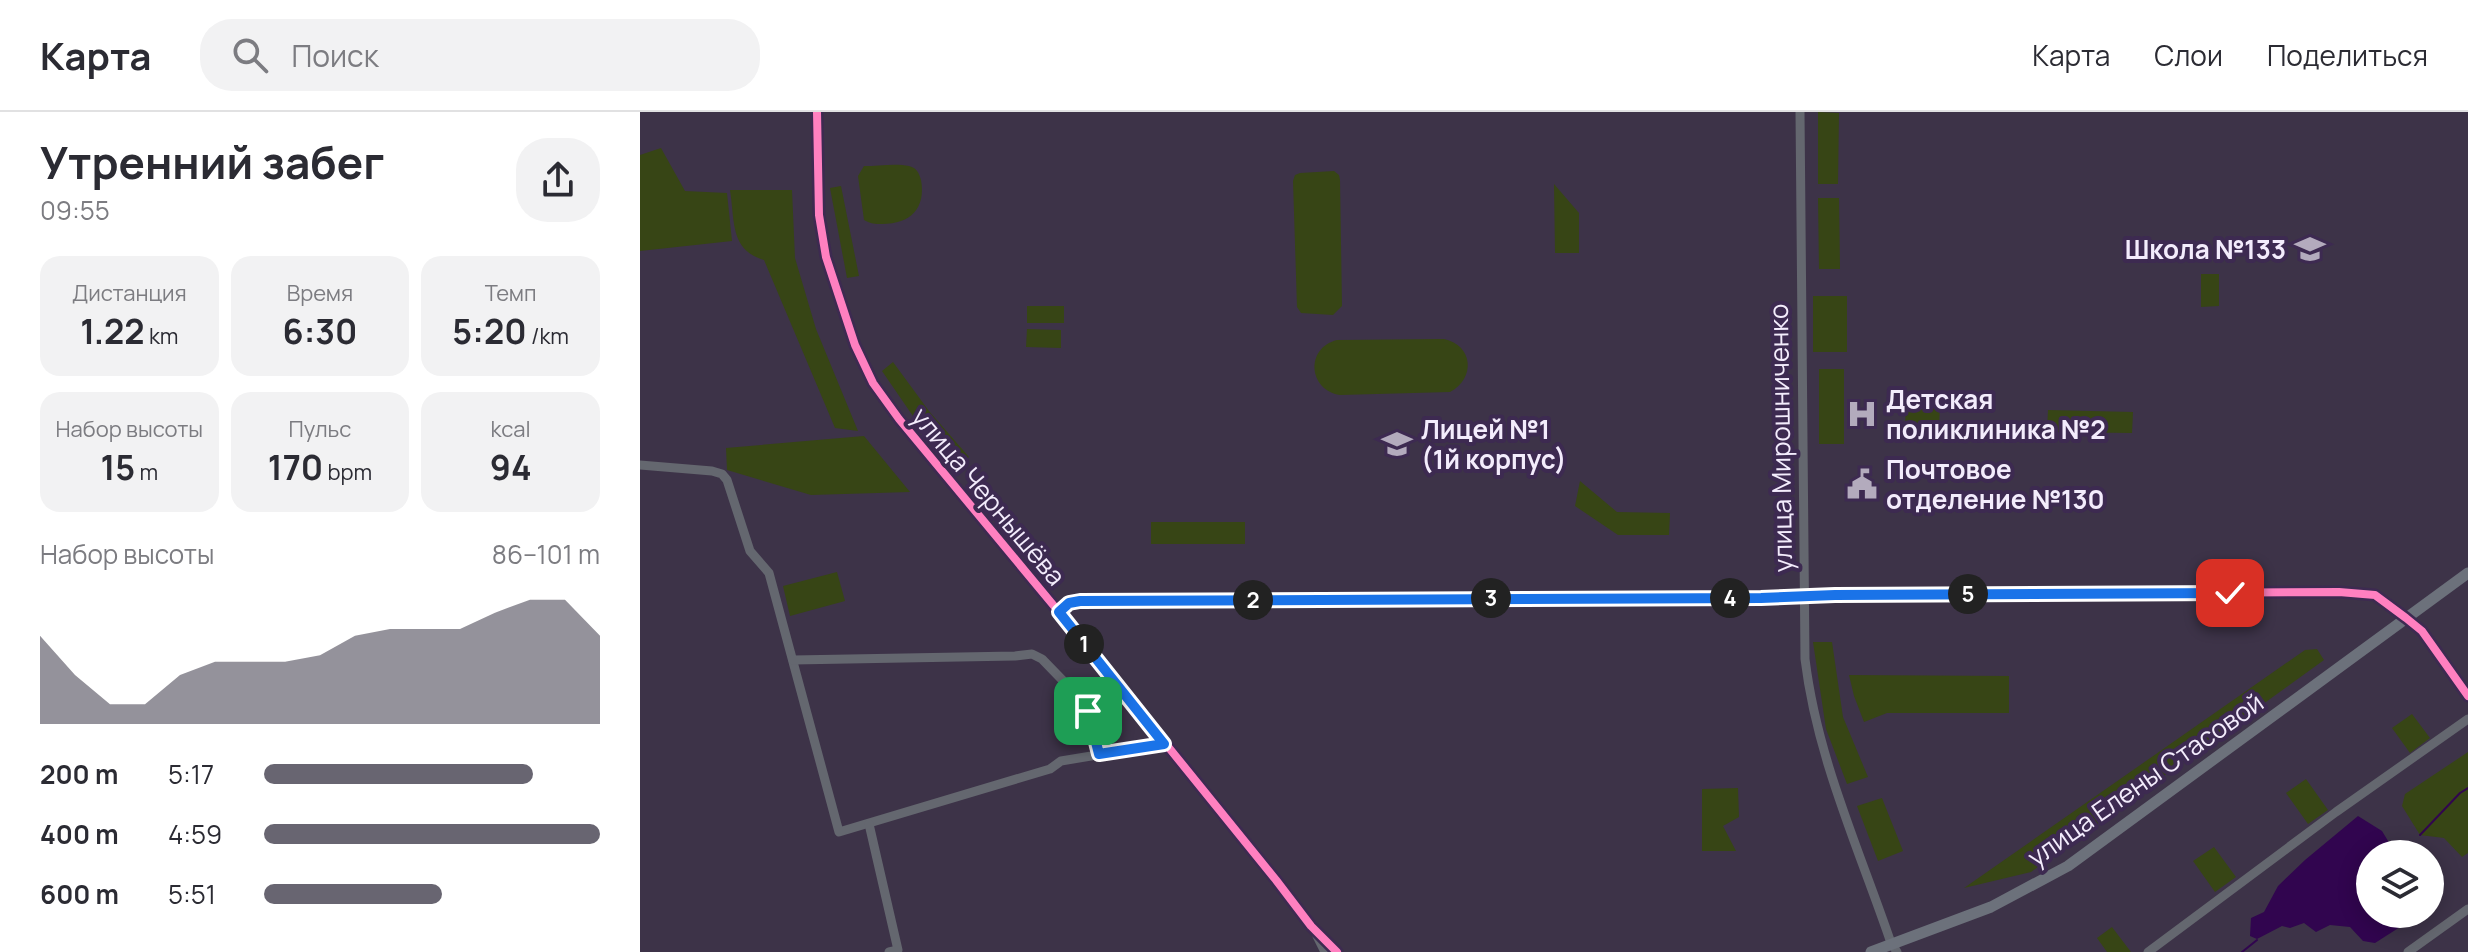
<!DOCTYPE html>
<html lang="ru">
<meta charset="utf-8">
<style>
body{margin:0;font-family:Manrope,sans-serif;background:#f2f2f3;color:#2b2b33;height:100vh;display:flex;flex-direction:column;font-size:30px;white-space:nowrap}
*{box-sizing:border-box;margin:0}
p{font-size:26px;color:#7c7c81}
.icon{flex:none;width:44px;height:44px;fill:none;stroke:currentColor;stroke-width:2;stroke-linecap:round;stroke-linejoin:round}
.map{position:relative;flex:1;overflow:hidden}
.details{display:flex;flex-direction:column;background:#fff;width:640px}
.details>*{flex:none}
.controls{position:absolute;left:1716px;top:728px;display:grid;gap:16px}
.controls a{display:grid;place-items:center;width:88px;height:88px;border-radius:50%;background:#fff;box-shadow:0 4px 20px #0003;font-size:40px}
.pin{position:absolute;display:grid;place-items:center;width:68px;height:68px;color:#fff;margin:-34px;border-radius:16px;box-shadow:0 4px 12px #0006}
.km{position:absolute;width:40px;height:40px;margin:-20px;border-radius:50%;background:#222;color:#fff;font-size:22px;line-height:40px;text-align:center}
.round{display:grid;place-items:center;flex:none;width:84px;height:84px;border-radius:32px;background:#f2f2f3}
.headline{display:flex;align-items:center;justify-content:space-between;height:136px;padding:0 40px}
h1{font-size:44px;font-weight:700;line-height:60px}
.stats{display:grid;grid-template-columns:repeat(3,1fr);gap:12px;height:136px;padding:8px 40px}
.stats div{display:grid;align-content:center;border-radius:20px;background:#f2f2f3;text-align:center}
.stats b{font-size:34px;font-weight:700}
.stats small{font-size:22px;font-weight:400}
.stats p{font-size:22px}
.chart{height:224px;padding:16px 40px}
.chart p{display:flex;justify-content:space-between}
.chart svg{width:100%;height:144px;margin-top:8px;fill:#686571;opacity:.7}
ul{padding:0 40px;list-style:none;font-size:26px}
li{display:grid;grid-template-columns:128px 96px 1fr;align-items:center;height:60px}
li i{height:20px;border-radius:10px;background:#686571}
header{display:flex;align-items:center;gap:48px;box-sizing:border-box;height:112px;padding:0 40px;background:#fff;border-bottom:2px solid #e1e1e2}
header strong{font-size:38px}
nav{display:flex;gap:44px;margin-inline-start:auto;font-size:28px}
.search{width:560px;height:72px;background:#f2f2f3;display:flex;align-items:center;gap:20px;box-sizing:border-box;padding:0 28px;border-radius:32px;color:#7c7c81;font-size:30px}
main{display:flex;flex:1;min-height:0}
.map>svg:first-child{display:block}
</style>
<header>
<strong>Карта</strong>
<div class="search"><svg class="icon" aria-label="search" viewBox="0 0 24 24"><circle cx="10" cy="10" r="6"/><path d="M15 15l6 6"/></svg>Поиск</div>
<nav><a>Карта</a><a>Слои</a><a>Поделиться</a></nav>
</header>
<main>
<section class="details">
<div class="headline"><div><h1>Утренний забег</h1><p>09:55</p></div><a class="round"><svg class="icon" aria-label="share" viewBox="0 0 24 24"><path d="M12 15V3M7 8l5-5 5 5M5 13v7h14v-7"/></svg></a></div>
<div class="stats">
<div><p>Дистанция</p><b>1.22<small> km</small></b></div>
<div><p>Время</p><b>6:30</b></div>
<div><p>Темп</p><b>5:20<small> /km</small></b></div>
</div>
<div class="stats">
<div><p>Набор высоты</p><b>15<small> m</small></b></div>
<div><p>Пульс</p><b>170<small> bpm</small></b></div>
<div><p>kcal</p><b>94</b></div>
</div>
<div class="chart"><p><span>Набор высоты</span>86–101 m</p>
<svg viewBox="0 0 160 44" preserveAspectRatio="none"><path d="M0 44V17L10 29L20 38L30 38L40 29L50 25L60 25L70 25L80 23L90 17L100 15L110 15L120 15L130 10L140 6L150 6L160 17V44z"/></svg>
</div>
<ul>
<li><b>200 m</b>5:17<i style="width:80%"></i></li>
<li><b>400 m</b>4:59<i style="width:100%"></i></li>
<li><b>600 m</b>5:51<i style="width:53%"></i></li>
</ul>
</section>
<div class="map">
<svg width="1828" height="840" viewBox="0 0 1828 840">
<rect width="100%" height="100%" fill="#3d3348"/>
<g fill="#374515">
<path d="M1178 0 1199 1 1198 72H1178Z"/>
<path d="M21 36 45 79 87 81 92 129 0 139V43Z"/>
<path d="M224 54C238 54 256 51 269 54 277 56 279 61 281 68 286 96 271 112 242 112 235 112 231 112 224 108L218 64Z"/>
<path d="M694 59 699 63 700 68 702 194 693 203 661 201 657 195 653 69 655 63 660 61Z"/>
<path d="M914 72 939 101V141H915Z"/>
<path d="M201 74 219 164 207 166 190 76Z"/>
<path d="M90 78H152L155 146 176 217 218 319 195 316 124 148C90 138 95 110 90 78Z"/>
<path d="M1178 86H1199L1200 157H1179Z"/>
<path d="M1561 162H1579V194L1561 195Z"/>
<rect x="1173" y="184" width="34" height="56"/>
<path d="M424 194V211H387V194Z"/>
<path d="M387 217 421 218V236L386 235Z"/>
<path d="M804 227C833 233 836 266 810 280L700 283C668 278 665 236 697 228Z"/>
<path d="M253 250 289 299 329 345 317 356 277 310 242 259Z"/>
<rect x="1179" y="257" width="25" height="75"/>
<path d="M1266 291H1300L1299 317 1265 316Z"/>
<path d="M1408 298 1493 300 1492 321 1407 320Z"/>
<path d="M224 324 270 380 171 383 87 358 86 336Z"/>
<path d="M940 369 977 400 1030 401 1029 423H978L935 394Z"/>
<rect x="511" y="410" width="94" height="22"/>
<path d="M197 460 205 489 150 504 143 474Z"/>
<path d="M1173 530H1192L1203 605 1228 665 1207 672 1186 617Z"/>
<path d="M1677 537 1684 548 1391 760 1324 776 1665 538Z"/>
<path d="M1209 563 1369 564V601H1247L1224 610 1214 584Z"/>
<path d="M1772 602 1790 626 1770 641 1752 616Z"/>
<path d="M1828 640V741L1822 745 1804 726 1780 723 1762 694 1765 682Z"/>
<path d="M1666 667 1688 698 1668 712 1646 681Z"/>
<path d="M1098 676 1099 705 1083 714 1096 739H1062V677Z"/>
<path d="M1242 686 1263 739 1238 749 1217 694Z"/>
<path d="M1574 735 1596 765 1575 780 1553 749Z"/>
<path d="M1472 815 1491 840H1467L1457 826Z"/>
</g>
<path fill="#31054f" d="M1718 704 1742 719 1756 742H1730V802H1781V807L1760 815 1735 831 1723 829 1710 815 1690 813 1676 820 1664 811 1650 816 1642 814 1617 827 1610 824 1611 806 1624 800 1638 774 1665 748Z"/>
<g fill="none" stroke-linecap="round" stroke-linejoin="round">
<g stroke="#31054f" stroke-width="2">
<path d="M1780 723 1820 681 1828 676"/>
<path d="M1602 840 1617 828"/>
</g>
<g stroke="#64676f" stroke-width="9">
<path d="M177 0 179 103 186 145 215 233 233 271 259 307 419 500 636 768 671 814 697 840"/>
<path d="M1160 0 1165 547C1177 646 1219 737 1251 831L1257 840"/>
<path d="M0 353 72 359 82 362 87 368 110 439 129 461 199 720 410 657 421 649 524 632"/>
<path d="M419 500 429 491 450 488 1121 486 1195 483 1699 480 1735 483 1766 506 1782 519 1828 584"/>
<path d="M153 548 375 544 392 542 402 547 433 579 448 599 459 642"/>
<path d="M229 712 258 838 249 840"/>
<path d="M677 824 685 840"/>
<path d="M1508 840 1696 700 1828 607"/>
<path d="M1768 840 1828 797"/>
</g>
<path stroke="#6c717b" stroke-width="11" d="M1231 840 1351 795 1428 754 1828 461"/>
<g stroke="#3d2a51" stroke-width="13">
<g id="cycleway">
<path d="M177 0 179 103 186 145 215 233 233 271 259 307 419 500 636 768 671 814 697 840"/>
<path d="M419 500 429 491 450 488 1121 486 1195 483 1699 480 1735 483 1766 506 1782 519 1828 584"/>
</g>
</g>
<use href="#cycleway" stroke="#ff80c0" stroke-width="8"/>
</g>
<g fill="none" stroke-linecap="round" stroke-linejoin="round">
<g stroke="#fff" stroke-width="16">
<path id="route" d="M448 599 459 642 524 632 419 500 429 491 440 489 1121 486 1195 483 1590 481"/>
</g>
<use href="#route" stroke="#1a73e8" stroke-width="10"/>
</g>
<defs>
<g id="school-bare" transform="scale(2.4)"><path d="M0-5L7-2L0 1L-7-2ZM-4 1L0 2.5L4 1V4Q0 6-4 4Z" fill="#b3abbd" stroke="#3d2a51" stroke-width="2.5" paint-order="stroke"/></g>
<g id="hospital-bare" transform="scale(2.4)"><path d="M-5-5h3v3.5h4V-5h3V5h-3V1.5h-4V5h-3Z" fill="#b3abbd" stroke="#3d2a51" stroke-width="2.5" paint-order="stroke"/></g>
<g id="civic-bare" transform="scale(2.4)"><path d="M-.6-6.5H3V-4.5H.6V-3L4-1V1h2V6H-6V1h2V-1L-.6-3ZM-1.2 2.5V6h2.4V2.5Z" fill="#b3abbd" stroke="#3d2a51" stroke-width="2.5" paint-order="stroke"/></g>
</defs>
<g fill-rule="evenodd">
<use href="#school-bare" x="1670" y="137"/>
<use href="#hospital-bare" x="1222" y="302"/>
<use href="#school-bare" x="757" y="332"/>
<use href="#civic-bare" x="1222" y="372"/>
</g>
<g text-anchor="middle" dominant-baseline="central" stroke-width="8" stroke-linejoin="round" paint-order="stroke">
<g font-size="26" font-weight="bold" fill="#f3ecfc" stroke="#3d2a51" text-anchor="start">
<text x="1646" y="137" text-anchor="end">Школа №133</text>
<text x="1246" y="287">Детская<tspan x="1246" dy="30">поликлиника №2</tspan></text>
<text x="781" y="317">Лицей №1<tspan x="781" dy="30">(1й корпус)</tspan></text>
<text x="1246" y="357">Почтовое<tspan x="1246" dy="30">отделение №130</tspan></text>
</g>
<g font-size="26" fill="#f3ecfc" stroke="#3d2a51">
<text transform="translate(1140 326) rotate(-91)">улица Мирошниченко</text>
<text transform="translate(349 384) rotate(50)">улица Чернышёва</text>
<text transform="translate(1505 667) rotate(-35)">улица Елены Стасовой</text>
</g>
</g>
</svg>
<div class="controls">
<a><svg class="icon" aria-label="layers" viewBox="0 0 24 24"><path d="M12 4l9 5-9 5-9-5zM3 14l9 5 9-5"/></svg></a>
</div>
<div class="pin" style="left:448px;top:599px;background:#1e9e55"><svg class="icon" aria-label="arrive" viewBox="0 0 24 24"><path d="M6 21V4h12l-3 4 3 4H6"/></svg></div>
<div class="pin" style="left:1590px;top:481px;background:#d93025"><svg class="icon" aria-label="check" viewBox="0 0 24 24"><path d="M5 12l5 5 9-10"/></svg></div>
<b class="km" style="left:444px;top:532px">1</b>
<b class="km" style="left:613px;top:488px">2</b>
<b class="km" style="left:851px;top:486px">3</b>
<b class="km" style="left:1090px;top:486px">4</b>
<b class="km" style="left:1328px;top:482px">5</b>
</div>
</main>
